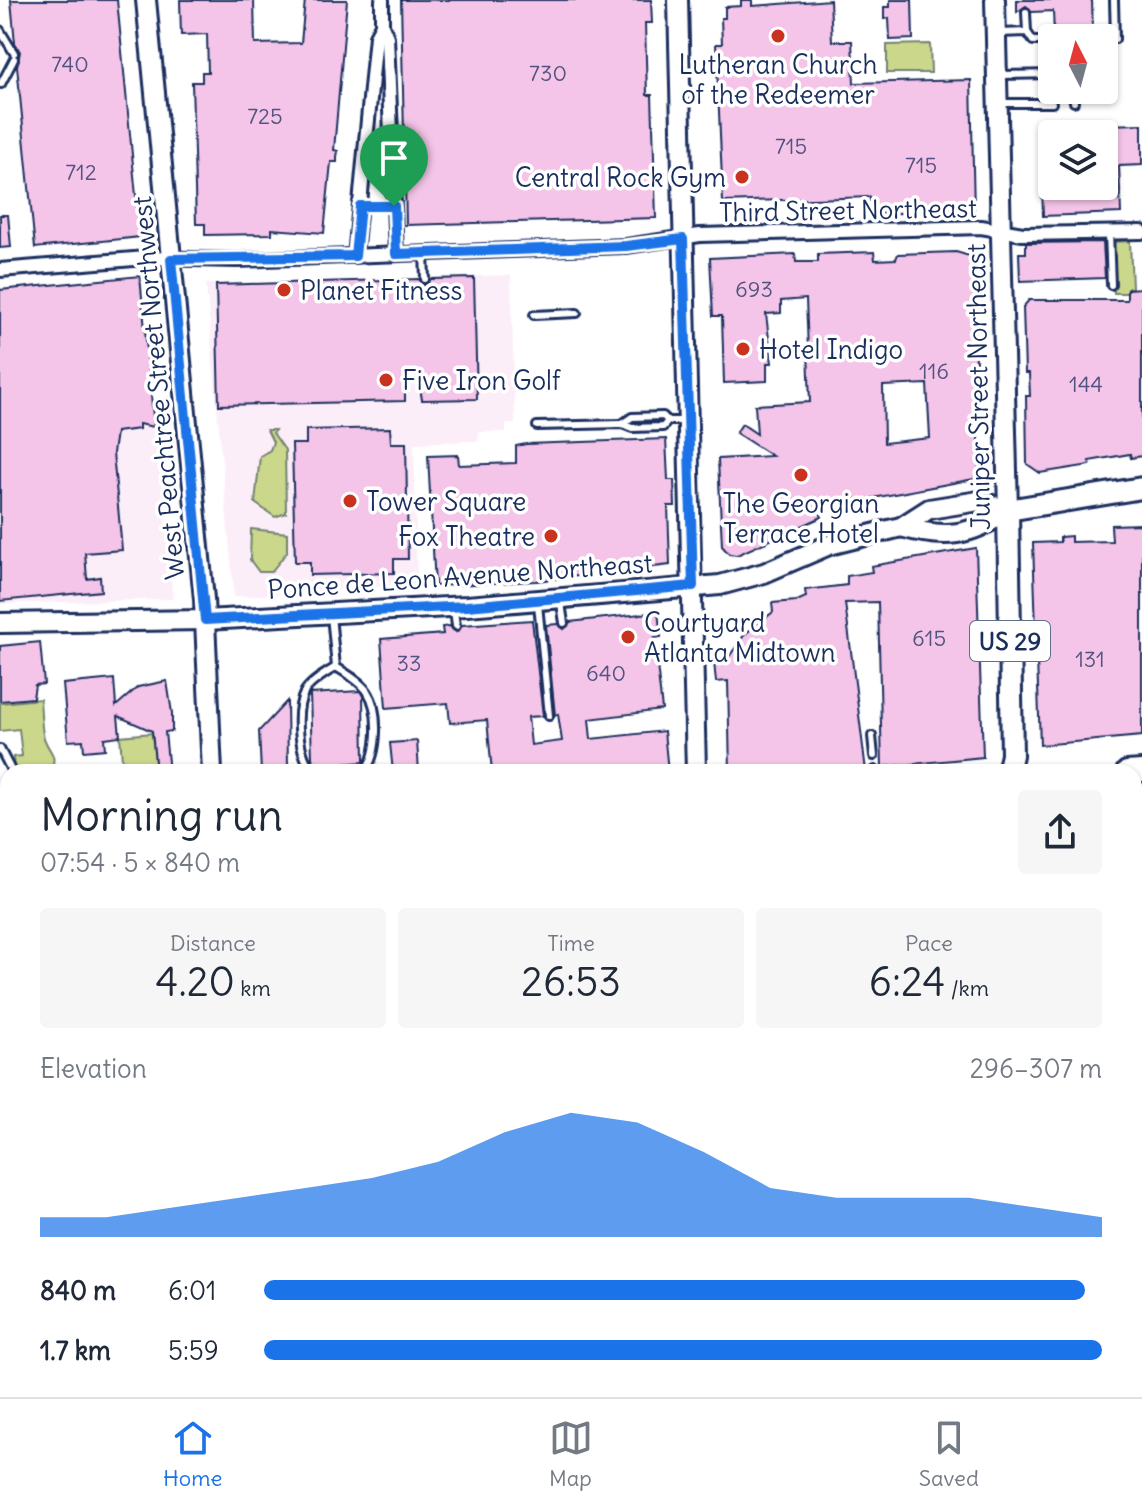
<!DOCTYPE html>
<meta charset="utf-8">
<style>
body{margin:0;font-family:Delius,sans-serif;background:#f6f6f7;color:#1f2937;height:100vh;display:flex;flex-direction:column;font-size:30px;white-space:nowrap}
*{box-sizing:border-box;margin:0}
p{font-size:26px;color:#747a83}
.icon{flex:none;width:44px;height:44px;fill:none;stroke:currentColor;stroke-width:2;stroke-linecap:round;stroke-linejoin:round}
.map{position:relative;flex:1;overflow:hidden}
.details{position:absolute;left:0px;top:764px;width:1142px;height:634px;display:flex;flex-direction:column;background:#fff;border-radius:24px 24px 0 0;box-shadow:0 2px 6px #0004}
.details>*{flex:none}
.needle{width:52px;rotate:354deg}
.fabs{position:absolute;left:1038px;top:24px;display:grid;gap:16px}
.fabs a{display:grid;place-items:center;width:80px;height:80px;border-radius:8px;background:#fff;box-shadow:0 2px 6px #0004;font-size:40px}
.pin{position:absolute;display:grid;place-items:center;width:68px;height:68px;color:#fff;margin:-82px -34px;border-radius:50% 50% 50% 0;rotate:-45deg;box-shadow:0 0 8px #0007}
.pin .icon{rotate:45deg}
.round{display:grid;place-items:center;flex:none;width:84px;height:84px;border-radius:8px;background:#f6f6f7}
.overview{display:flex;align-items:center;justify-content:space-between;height:136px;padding:0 40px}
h1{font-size:44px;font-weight:600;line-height:60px}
.stats{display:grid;grid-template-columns:repeat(3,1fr);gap:12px;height:136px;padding:8px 40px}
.stats div{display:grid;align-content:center;border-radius:8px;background:#f6f6f7;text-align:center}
.stats b{font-size:40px;font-weight:600}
.stats small{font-size:22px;font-weight:400}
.stats p{font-size:22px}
.chart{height:224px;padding:16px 40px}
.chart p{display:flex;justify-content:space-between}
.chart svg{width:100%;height:144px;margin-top:8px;fill:#1a73e8;opacity:.7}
ul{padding:0 40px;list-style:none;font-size:26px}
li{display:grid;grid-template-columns:128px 96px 1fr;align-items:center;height:60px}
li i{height:20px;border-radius:10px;background:#1a73e8}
.tabs{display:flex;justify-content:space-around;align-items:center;height:112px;border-top:2px solid #e0e1e3;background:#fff;font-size:22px;color:#747a83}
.tabs a{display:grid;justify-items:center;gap:4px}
.tabs .on{color:#1a73e8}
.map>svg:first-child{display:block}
</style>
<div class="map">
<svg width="1142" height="1397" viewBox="0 0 1142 1397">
<rect width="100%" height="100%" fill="#fff"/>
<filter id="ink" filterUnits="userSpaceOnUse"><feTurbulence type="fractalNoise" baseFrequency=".0125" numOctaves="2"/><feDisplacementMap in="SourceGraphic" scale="16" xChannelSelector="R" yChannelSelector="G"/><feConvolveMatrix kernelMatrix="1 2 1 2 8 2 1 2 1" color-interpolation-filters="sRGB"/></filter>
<g filter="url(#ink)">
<g fill="#fceef8">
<path d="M141 275 173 599 0 604V438L32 435 18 288Z"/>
<path d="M511 275 515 424H506V432H479L478 441 414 443 417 584 234 597 206 284Z"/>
<path d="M8 930V1269L0 1270V931Z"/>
<path d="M294 1390H682V1397H295Z"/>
</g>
<g fill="#cbd78a" stroke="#738374" stroke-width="2">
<path d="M930 44 931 73H887V45Z"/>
<path d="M1130 241 1132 288H1127V293H1114L1113 242Z"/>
<path d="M267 430H275L273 433 285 450 286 513 275 517 255 503 260 456 270 450 273 442Z"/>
<path d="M251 529 287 533V552L271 572H259L250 560Z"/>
<path d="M40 699C41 711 41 723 43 734 46 751 60 753 50 771L23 772 14 766 13 757 22 756 19 729 0 731V703Z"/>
<path d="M152 733 156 772H123L120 736Z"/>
<path d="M1027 1390H1061L1062 1397H1026Z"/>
</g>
<g fill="#f4c5e8" stroke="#1b2f5e" stroke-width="2" fill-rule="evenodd">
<path d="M11 0H117L140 237 35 248 17 66 20 52 15 43Z"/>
<path d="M180 0H254L255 44 301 43 305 0H347L334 150 338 151 337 157V162H331L324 233 272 229V234L205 235V224H196L192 82H202V72H208L207 34 181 35Z"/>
<path d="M401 0H651L652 23H645L647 95H652L656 218 406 225Z"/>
<path d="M741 0H752V6L830 0 832 41H852L854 83 971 80 974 211 870 214V197L723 202 716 44H722L721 18H725V7L741 6Z"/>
<path d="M890 0H912L913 39 890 40 889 18 884 19V7H890Z"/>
<path d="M1017 0H1092L1093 35H1054L1053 11 1032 12 1026 6 1017 12Z"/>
<path d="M1142 124V165L1119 166 1121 213 1043 216 1042 186H1104V125Z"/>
<path d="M1040 127H1052V182H1042Z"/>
<path d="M0 215H8L11 247 0 248Z"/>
<path d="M1103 242 1105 278 1020 281 1019 253H1026V243Z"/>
<path d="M874 252 875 260 896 259 898 254 956 252 973 257 979 473 974 479 868 499 816 500 822 517 737 555 729 554 722 546 718 459 772 456 736 433 742 424 757 434 755 405 810 402 806 299 781 301V313L766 314 772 363H767V381L724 383 722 316H713L710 258 795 254 796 262H818V254ZM927 384 930 438 884 443 883 386Z"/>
<path d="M140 276 154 427 139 424V429L116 432 113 453 122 550 85 553 87 579 100 577 101 591 0 601V290Z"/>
<path d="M474 278 477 399 422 400 418 374 405 375V401L219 405 216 285 419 279 424 285 431 279Z"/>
<path d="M1142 288V456L1131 458 1130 454 1089 461 1090 465 1040 473 1027 464 1026 396H1030L1029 373H1025L1023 307 1029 300H1127V289Z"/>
<path d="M390 428 391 443H406L408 559H394V573L310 575V562H295L292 444H306V430Z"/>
<path d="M666 439 668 480H674L675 506H668L670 565 536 581 435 586 428 456 458 455 459 465 516 463V446L526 444Z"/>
<path d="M1142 524V736L1040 745 1033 543 1060 542V537L1071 536V542L1112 541 1111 525Z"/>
<path d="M976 548 983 757 882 767 878 602 845 603 866 771 730 772 728 681 716 682 714 662 726 661 745 634 773 612 772 603 797 601 806 597 805 590 847 585V576L872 572 871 566Z"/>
<path d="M658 612 661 637 654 638 662 710 589 719 591 739 664 731 668 772H492L487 720 450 723 448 703 386 708 381 639 443 634 442 627 450 626 456 632 462 625 532 620 543 716 528 717 531 745 562 741 558 714 555 715 546 625 558 624 564 629 570 622Z"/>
<path d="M40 642 44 684 35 685 33 698 0 701V646Z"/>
<path d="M114 679 116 706 138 687 167 681 172 713V731L165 732 169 772H156L152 731 118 716 120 736 104 738 105 749 84 751 83 740 68 741 63 684Z"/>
<path d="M360 691 363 696 364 762 317 766 312 758 310 694Z"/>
<path d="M287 701 288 767 294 772H261L259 731Z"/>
<path d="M417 741 419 772H393L390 743Z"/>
</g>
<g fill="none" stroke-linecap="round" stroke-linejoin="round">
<g stroke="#1b2f5e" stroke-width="12">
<g id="service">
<path d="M1026 12 1027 32"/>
<path d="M0 30 14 53"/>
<path d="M999 33 1027 32 1033 41H1052"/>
<path d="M1104 40 1115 39 1114 0"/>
<path d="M1001 75 1051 74"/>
<path d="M1 84 14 59"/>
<path d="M1073 90 1074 102"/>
<path d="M1000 103H1052"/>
<path d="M360 206H394"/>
<path d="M1109 232 1111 285"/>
<path d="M424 253 425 279"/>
<path d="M534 315 577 313"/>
<path d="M622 424 632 417 663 416 668 421H687"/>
<path d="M537 426 622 424 632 428 663 427 668 421"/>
<path d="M561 603 564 623"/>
<path d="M538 604 549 716"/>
<path d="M454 610 456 626"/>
<path d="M331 615 336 667"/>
<path d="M336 667C346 673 360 681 367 691 380 710 379 755 364 772"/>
<path d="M872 736 874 756"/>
<path d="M0 749 12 772"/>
<path d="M875 770V772"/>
<path d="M314 772C298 757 294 711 305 691 312 681 326 673 336 667"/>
<path d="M1134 1064 1142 1063"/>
<path d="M0 1095H8"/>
<path d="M1134 1137 1142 1136"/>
<path d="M365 1390 367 1397"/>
<path d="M382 1390V1397"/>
<path d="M902 1390V1397"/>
<path d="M1074 1390 1075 1397"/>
<path d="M320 1397 323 1390"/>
</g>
</g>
<g stroke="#1b2f5e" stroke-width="18">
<g id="minor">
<path d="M382 0V25L387 37 396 254"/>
<path d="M355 256 376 36 382 25"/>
<path d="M0 270 146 258 237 260 626 246 700 235 981 227 1023 234 1142 232"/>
<path d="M1134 1116 1142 1115"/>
<path d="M0 1194 8 1193"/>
</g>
</g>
<g stroke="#1b2f5e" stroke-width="22">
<path id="tertiary" d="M265 1390 266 1397"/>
</g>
<g stroke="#1b2f5e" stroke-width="24">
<g id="secondary">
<path d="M146 0 204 599 212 772"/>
<path d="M678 0 696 772"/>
<path d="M995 0 1008 510"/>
<path d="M901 527C944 539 971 537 1008 510"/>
<path d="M0 623 205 620 467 606 720 585 764 573 829 545 901 527 929 509 979 501 1008 510"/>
<path d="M712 1390V1397"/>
<path d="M946 1390 947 1397"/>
</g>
</g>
<g stroke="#1b2f5e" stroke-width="26">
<path id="primary" d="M0 1291 8 1290"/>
</g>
<g stroke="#1b2f5e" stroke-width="26">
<g id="trunk">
<path d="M1008 772 1012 755 1008 510 1142 488"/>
<path d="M1127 772 1142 771"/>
<path d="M0 902 8 901"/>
</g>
</g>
<use href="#service" stroke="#fff" stroke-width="6"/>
<use href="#minor" stroke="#fff" stroke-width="12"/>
<use href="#tertiary" stroke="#fff" stroke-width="16"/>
<use href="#secondary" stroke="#fff" stroke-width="18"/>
<use href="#primary" stroke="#fff" stroke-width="20"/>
<use href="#trunk" stroke="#fff" stroke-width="20"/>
</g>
</g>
<g fill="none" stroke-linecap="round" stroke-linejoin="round" filter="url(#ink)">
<g stroke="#fff" stroke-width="16">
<path id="route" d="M360 206H394L396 254 626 246 683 239 693 586 467 606 205 620 171 259 355 256Z"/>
</g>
<use href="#route" stroke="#1a73e8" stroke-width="10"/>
</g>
<g fill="#c8321e" stroke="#fff" stroke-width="3">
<circle cx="778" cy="36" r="8"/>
<circle cx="742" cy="177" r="8"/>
<circle cx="284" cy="290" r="8"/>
<circle cx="743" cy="349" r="8"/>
<circle cx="386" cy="380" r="8"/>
<circle cx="801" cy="475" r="8"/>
<circle cx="350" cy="501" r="8"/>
<circle cx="551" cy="536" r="8"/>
<circle cx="628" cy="637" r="8"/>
</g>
<g text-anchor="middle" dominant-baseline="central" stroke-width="7" stroke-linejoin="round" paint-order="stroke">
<g font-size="22" fill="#515480">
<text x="70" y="64">740</text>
<text x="548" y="73">730</text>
<text x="265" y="116">725</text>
<text x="791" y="146">715</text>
<text x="921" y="165">715</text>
<text x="81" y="172">712</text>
<text x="754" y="289">693</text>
<text x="934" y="371">116</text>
<text x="1086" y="384">144</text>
<text x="929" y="638">615</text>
<text x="1090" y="659">131</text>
<text x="409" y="663">33</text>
<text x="606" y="673">640</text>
</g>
<rect fill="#fff" stroke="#5f6d8e" stroke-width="2" x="970" y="621" width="80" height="40" rx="6"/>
<g font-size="24" font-weight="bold" fill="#1b2f5e">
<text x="1010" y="641">US 29</text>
</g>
<g font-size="26" fill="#1b2f5e" stroke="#fff" text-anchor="start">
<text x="778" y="64" text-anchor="middle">Lutheran Church<tspan x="778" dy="30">of the Redeemer</tspan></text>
<text x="726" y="177" text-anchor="end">Central Rock Gym</text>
<text x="300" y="290">Planet Fitness</text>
<text x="759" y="349">Hotel Indigo</text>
<text x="402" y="380">Five Iron Golf</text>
<text x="366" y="501">Tower Square</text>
<text x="801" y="503" text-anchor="middle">The Georgian<tspan x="801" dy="30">Terrace Hotel</tspan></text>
<text x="535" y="536" text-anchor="end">Fox Theatre</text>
<text x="644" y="622">Courtyard<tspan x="644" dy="30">Atlanta Midtown</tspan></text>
</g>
<g font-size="26" fill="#1b2f5e" stroke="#fff">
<text transform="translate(848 210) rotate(-1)">Third Street Northeast</text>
<text transform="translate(978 387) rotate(-91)">Juniper Street Northeast</text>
<text transform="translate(158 388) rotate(-95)">West Peachtree Street Northwest</text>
<text transform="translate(460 576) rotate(-4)">Ponce de Leon Avenue Northeast</text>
</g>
</g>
</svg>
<div class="fabs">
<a><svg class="needle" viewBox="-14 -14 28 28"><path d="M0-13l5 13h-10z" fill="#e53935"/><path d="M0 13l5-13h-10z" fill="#747a83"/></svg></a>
<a><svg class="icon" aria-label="layers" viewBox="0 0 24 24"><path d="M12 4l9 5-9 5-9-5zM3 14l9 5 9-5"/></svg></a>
</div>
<div class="pin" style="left:394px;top:206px;background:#1e9e55"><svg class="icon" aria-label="arrive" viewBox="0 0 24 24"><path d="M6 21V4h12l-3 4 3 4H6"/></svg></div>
<section class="details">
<div class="overview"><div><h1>Morning run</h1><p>07:54 · 5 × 840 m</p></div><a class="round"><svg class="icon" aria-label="share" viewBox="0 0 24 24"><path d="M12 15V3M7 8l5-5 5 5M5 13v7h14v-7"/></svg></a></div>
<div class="stats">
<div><p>Distance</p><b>4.20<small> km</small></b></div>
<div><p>Time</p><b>26:53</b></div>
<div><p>Pace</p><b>6:24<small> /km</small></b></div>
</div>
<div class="chart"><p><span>Elevation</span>296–307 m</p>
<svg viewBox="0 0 160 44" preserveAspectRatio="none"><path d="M0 44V38L10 38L20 35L30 32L40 29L50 26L60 21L70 12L80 6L90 9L100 18L110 29L120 32L130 32L140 32L150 35L160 38V44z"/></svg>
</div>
<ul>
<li><b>840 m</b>6:01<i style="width:98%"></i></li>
<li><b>1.7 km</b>5:59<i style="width:100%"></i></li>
</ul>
</section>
</div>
<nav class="tabs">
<a class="on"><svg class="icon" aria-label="home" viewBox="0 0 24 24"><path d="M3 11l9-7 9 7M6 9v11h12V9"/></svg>Home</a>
<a><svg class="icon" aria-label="map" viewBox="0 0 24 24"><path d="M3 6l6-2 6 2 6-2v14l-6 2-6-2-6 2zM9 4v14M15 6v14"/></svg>Map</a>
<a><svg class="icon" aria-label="saved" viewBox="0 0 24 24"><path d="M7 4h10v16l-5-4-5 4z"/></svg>Saved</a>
</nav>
